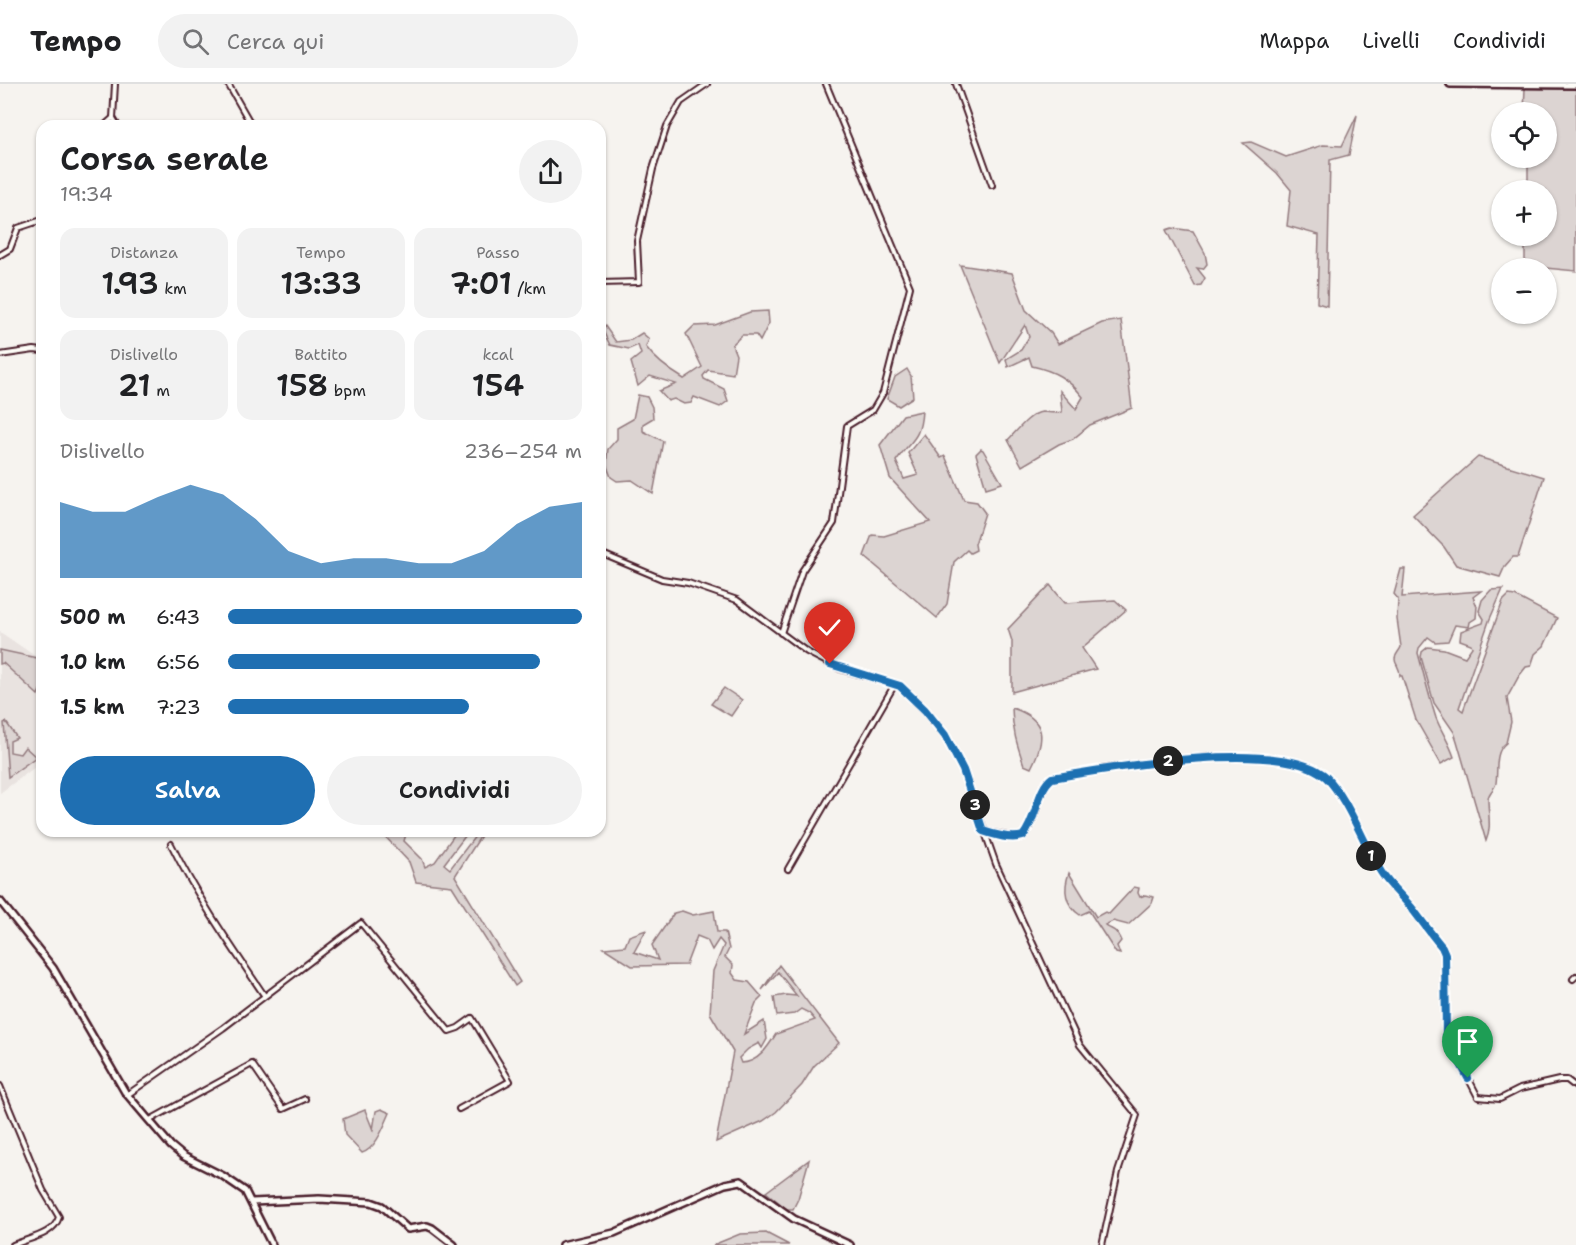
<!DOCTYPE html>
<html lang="it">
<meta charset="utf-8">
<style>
body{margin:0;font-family:"Shantell Sans",sans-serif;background:#f2f2f2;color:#202124;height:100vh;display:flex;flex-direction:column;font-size:22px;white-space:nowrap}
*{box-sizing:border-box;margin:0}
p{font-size:20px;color:#757577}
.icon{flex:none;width:33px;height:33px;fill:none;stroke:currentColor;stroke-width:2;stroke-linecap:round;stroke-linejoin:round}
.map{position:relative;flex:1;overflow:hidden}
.panel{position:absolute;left:36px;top:36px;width:570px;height:717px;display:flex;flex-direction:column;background:#fff;border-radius:18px;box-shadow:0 2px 4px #0004}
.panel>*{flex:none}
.tools{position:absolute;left:1491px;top:18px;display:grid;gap:12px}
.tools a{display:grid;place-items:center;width:66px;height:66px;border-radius:50%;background:#fff;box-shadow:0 2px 4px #0004;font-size:30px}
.pin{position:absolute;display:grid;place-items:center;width:51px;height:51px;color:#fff;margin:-62px -26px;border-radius:50% 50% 50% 0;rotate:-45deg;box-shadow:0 0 6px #0007}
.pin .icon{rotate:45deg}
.km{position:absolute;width:30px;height:30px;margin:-15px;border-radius:50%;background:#222;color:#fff;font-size:16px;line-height:30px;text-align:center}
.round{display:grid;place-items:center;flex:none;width:63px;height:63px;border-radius:32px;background:#f2f2f2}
.headline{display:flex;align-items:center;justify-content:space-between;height:102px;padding:0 24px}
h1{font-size:33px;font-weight:600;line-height:45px}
.stats{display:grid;grid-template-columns:repeat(3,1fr);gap:9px;height:102px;padding:6px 24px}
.stats div{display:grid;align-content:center;border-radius:15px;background:#f2f2f2;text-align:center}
.stats b{font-size:30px;font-weight:600}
.stats small{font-size:16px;font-weight:400}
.stats p{font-size:16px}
.chart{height:168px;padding:12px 24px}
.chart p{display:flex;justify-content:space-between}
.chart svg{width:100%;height:108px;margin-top:6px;fill:#1f6fb2;opacity:.7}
.button{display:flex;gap:12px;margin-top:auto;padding:12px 24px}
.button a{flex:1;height:69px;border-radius:36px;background:#1f6fb2;color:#fff;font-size:24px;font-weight:600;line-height:69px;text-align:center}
.button a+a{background:#f2f2f2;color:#202124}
ul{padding:0 24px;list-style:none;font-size:20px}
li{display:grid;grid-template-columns:96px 72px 1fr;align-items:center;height:45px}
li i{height:15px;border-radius:8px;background:#1f6fb2}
header{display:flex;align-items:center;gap:36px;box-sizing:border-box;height:84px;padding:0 30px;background:#fff;border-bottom:2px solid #e0e0e0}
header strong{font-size:28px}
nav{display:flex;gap:33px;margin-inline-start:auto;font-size:21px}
.search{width:420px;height:54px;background:#f2f2f2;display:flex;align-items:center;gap:15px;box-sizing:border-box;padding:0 21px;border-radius:33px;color:#757577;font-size:22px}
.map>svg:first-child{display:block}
</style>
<header>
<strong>Tempo</strong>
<div class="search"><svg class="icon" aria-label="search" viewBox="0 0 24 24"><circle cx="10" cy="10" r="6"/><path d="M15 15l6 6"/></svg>Cerca qui</div>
<nav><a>Mappa</a><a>Livelli</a><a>Condividi</a></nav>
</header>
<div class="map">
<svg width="1576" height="1161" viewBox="0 0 1576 1161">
<rect width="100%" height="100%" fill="#f6f3ef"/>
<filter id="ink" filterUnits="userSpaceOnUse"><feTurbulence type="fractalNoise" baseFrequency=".0167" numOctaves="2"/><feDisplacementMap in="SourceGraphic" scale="12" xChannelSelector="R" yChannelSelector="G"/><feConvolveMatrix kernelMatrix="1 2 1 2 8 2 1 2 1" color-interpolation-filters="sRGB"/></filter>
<g filter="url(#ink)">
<path fill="#e9e3e0" d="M0 548 38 574 42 588V678L0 709Z"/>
<g fill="#dcd4d2" stroke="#937a7e" stroke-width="1.5">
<path d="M1525 4 1576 5V187L1525 182V152H1546V106H1528V74H1546V28H1524Z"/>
<path d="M1357 31 1349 71 1330 76 1327 222 1317 219 1319 151 1287 142 1291 106 1277 89 1243 59 1251 58 1286 73 1323 61 1342 62Z"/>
<path d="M1172 144 1193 147 1205 169 1207 180 1203 185 1197 184 1205 194 1201 201 1195 202 1166 146Z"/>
<path d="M960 181 1012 189 1026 226 1051 249 1058 260 1102 239 1121 236 1132 324 1090 341 1073 355 1059 360 1022 382 1008 356C1016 348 1030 329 1042 328 1050 328 1054 330 1062 328L1060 307 1076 325 1083 313C1068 294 1054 287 1032 282L1029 273 1008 283 1006 275 1021 266 1029 253 1025 241 1000 279Z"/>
<path d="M768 227 769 239 760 257 756 251H742L732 261 736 271 733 290 708 286 703 292 704 295 724 305 728 317 720 323 694 313 691 319 684 320 674 315 668 317 659 307 676 300 650 292 638 302 631 278 641 270 638 261 629 265 610 261 600 241V235L616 258 631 256 642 249 649 255 646 263C656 277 669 286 684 295L702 283 686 250 694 242 715 241 750 228Z"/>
<path d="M907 285 911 292 913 313 899 322 887 315 895 293Z"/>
<path d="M638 311 647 313 652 323 653 334 643 340V347L663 357 653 410 632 396 617 397 611 393 606 380 608 365 617 355V344L633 335Z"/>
<path d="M922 327C920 357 911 355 896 377L904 395 918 391 908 369 924 350 941 374 945 372 964 416 977 418 985 429 975 460 976 466 970 469 967 466 954 478 947 520 937 534 864 472 872 451 884 452 930 438 890 394 880 361 903 331Z"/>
<path d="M981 365 983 366 1002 399 986 404 976 370Z"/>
<path d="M1478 373 1544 393 1518 473H1513L1505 482 1500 493 1456 481 1444 463 1413 431Z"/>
<path d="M1401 485H1405L1402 513 1481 507 1473 513 1477 522 1476 534 1470 538 1469 543 1455 541 1448 557 1435 558 1428 553 1419 564 1418 569C1424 591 1429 612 1436 634 1441 647 1449 658 1454 673L1441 680 1416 636 1402 592H1400C1400 582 1395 581 1395 575 1395 570 1399 568 1401 563L1397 535 1398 515 1394 510Z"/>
<path d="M1050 501 1065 519 1115 516 1126 526 1082 564 1096 585 1012 608V557L1008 545Z"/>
<path d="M1503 505 1489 537 1459 624 1463 627 1503 517 1509 511 1515 512 1557 534 1544 562 1535 570 1531 582 1526 583 1519 592 1507 614 1511 638 1506 659C1494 668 1498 686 1496 699 1495 705 1488 709 1488 715 1488 729 1492 744 1486 757L1457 657 1454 648 1434 619 1421 573 1422 568 1428 563 1444 565 1465 573 1472 563 1471 560 1460 556 1461 547 1483 539 1484 535 1479 527 1482 516 1491 506Z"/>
<path d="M0 566 42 575V602L38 611 3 579 0 580Z"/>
<path d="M724 604 742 616 731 632 711 620Z"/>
<path d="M1012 624C1047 635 1046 655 1031 684L1024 681C1017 661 1012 645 1012 624Z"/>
<path d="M6 638 17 654 10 657V668L20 670 25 663 36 673 8 693 4 639Z"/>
<path d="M380 747H407L404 757 422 775 425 783 435 778 457 747H469L444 780 450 785 479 747H484L455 792 520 898 515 902 452 802 416 798 409 778Z"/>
<path d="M1069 789 1096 833 1105 828 1109 830 1134 803 1139 804 1138 809 1140 813 1145 811 1154 813 1152 819 1128 841 1113 837 1105 841C1113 848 1114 842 1121 857L1117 862 1120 870 1116 869 1089 827 1080 831C1065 821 1063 805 1069 789Z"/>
<path d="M682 827 693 831 714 827 717 848H725L729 865 725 873 733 881 732 889 737 896 749 898 762 913 756 919 744 950 764 937 767 955 762 964 759 959 748 965 739 974 741 979C758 979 768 963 776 950L815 936 809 929 801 925 794 930 777 932 774 913 786 911 797 912 778 888 762 906 779 881 839 959 814 982 802 1001 776 1028 763 1037 716 1058 733 968 710 929 713 887 724 861 719 855 712 866 707 856 697 852 686 881 632 882 604 864 625 862 629 852 646 846 634 868 658 876 652 861 674 829Z"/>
<path d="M381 1025 390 1029C384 1042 376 1065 362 1069L345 1051 343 1035 365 1026 373 1046 376 1027Z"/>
<path d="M809 1076 798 1115 793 1125H787L766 1108Z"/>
<path d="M766 1149 789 1161H713L740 1150Z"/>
</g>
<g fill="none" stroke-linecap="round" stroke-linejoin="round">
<g stroke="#4a1f2b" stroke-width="8">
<g id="street">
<path d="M115 0 113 34 118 42"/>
<path d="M228 0 252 42"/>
<path d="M956 0 992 101"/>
<path d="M104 42 113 34"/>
<path d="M0 171 10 165 18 144 42 136"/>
<path d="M600 199 639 198 637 157 653 85 667 42 681 18 707 0"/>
<path d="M0 271 34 266 42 267"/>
<path d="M600 469 662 495 688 499 737 516 807 568 840 585 900 602 925 626 945 651 963 686 996 780 1080 961 1137 1031 1118 1088 1102 1161"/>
<path d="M781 549 802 487 834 439 847 342 873 326 883 309 910 203 826 0"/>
<path d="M983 747 1013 753 1024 752C1037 735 1038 704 1052 694 1109 684 1282 653 1326 693 1346 711 1365 763 1381 788 1389 801 1401 811 1411 823 1421 836 1431 850 1442 863L1445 870 1446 951 1478 1013 1500 1015 1520 1005 1559 996H1567L1576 1003"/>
<path d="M171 760C197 813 231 862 264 911"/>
<path d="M788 785 895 600"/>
<path d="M1573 895 1576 892"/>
<path d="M0 1002 43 1106 59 1133C54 1151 29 1154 13 1161"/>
<path d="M127 1011 223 944 361 839 449 947 458 944 472 934 510 997 459 1025"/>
<path d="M150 1036 252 980 283 1025 305 1015"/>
</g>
</g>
<g stroke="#4a1f2b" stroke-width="10">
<g id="secondary">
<path d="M1450 0 1576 1"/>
<path d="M252 1118 319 1115 371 1118 382 1122 408 1145 427 1142 432 1144 454 1161"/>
<path d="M562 1161 614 1149 725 1100 741 1097 794 1135 850 1161"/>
</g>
</g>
<g stroke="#4a1f2b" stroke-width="10">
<path id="primary" d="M0 817 53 884 125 1008 171 1062 183 1072 223 1092 245 1107 272 1161"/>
</g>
<use href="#street" stroke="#fdfcf7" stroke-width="4"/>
<use href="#secondary" stroke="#fdfcf7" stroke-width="5"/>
<use href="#primary" stroke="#fdfcf7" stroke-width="5"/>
</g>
</g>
<g fill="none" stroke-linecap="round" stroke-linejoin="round" filter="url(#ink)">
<g stroke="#fff" stroke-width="12">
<path id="route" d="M830 580 900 602 925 626 945 651 963 686 983 747C995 751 1011 756 1023 752 1037 735 1037 705 1052 694 1110 684 1282 653 1326 693 1346 712 1365 762 1381 788 1389 801 1401 811 1411 823 1421 836 1431 850 1442 863L1445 870 1446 951 1468 994"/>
</g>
<use href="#route" stroke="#1f6fb2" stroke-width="8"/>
</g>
</svg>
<div class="tools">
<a><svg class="icon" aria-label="locate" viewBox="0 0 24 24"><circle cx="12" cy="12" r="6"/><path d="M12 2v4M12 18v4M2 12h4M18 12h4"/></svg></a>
<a>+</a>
<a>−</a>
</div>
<div class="pin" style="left:1468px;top:994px;background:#1e9e55"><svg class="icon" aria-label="arrive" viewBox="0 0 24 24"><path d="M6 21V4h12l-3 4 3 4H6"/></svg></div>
<div class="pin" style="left:830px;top:580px;background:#d93025"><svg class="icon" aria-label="check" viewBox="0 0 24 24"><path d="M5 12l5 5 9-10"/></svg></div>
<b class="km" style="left:1371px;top:772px">1</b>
<b class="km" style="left:1168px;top:677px">2</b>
<b class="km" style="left:975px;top:721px">3</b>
<section class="panel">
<div class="headline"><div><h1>Corsa serale</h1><p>19:34</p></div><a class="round"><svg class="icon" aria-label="share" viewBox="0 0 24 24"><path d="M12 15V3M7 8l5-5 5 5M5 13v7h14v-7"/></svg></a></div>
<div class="stats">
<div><p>Distanza</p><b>1.93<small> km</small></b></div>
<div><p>Tempo</p><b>13:33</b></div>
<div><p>Passo</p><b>7:01<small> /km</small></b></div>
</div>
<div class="stats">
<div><p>Dislivello</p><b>21<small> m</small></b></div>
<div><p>Battito</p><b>158<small> bpm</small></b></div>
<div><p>kcal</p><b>154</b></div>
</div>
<div class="chart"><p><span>Dislivello</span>236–254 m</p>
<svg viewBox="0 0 160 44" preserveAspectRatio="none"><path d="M0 44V13L10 17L20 17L30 11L40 6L50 10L60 20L70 33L80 38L90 36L100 36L110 38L120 38L130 33L140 22L150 15L160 13V44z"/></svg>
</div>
<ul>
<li><b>500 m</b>6:43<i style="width:100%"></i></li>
<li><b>1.0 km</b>6:56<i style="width:88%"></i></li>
<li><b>1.5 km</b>7:23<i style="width:68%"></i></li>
</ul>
<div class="button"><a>Salva</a><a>Condividi</a></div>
</section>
</div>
